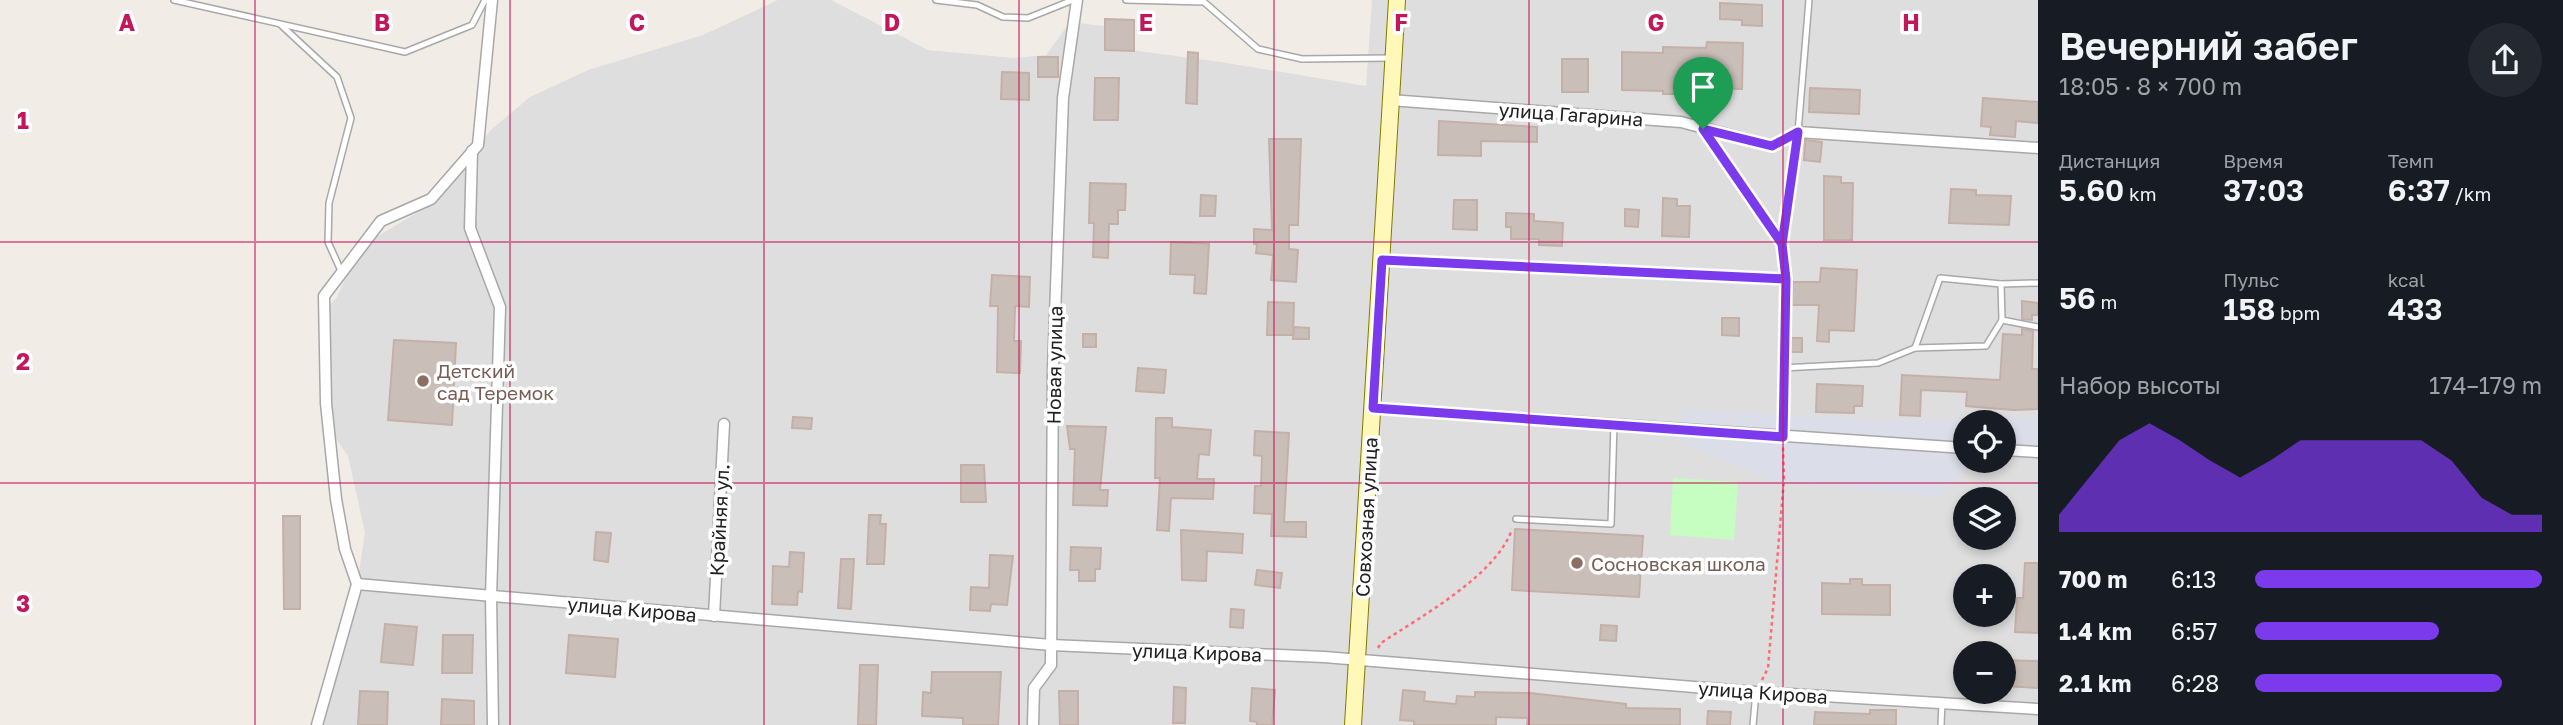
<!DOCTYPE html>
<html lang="ru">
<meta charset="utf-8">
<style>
body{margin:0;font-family:"Golos Text",sans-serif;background:#242831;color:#f1f3f6;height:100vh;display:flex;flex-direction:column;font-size:26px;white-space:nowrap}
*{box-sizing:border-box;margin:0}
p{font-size:23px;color:#9ea1a6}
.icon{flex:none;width:38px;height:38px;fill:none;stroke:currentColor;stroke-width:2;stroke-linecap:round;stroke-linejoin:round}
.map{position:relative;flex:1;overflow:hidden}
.side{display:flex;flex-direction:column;background:#171b24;width:525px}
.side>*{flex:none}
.tools{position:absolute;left:1953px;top:410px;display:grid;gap:14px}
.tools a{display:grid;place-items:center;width:63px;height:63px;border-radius:50%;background:#171b24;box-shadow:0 4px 10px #0003;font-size:35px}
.pin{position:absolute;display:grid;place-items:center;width:60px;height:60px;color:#fff;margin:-72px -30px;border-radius:50% 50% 50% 0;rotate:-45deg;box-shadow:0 0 7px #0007}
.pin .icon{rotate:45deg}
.round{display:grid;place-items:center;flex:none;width:74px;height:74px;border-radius:37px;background:#242831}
.headline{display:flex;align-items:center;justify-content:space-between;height:119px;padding:0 21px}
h1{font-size:38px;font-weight:600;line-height:52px}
.figures{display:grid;grid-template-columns:repeat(3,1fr);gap:10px;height:119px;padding:7px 21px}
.figures div{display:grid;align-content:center}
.figures b{font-size:30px;font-weight:600}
.figures small{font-size:19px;font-weight:400}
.figures p{font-size:19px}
.chart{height:196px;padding:14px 21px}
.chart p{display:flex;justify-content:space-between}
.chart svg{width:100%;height:126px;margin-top:7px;fill:#7c3aed;opacity:.7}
ul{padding:0 21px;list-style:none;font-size:23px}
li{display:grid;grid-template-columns:112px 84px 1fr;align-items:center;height:52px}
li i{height:18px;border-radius:9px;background:#7c3aed}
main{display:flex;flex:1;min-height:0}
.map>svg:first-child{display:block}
</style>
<main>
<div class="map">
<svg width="2038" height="725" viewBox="0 0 2038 725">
<rect width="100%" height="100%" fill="#f2ece7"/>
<path fill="#dfdede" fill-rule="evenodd" d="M778 0H831L928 50 1014 58 1046 55 1070 22 1120 28 1116 48 1221 62 1366 86 1372 0H2038V725H318L357 584 365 533 348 456 337 440 326 403 319 340 329 306 337 297 355 257 368 242 418 212 492 129 530 97 588 70 703 35ZM1965 422H2004V460H1965ZM1965 499H2004V537H1965ZM1965 576H2004V614H1965ZM1965 653H2004V691H1965Z"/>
<path fill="#c6fec2" d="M1673 478 1738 482 1734 540 1670 535Z"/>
<path fill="#dbdde8" d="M1682 409 1878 420 2037 418 2038 461 2004 457V422H1965V460H1974L1940 497 1773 481 1681 442Z"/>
<g fill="#cabeb9" stroke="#c5b0a8" stroke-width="2">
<path d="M1720 3 1762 5V26L1742 25V20L1720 19Z"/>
<path d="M1105 19 1134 20V51L1105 50Z"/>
<path d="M1707 42 1743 43 1742 89 1706 88V82H1681V87H1676V94H1663V91L1622 90V52L1663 53V47L1706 48Z"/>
<path d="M1188 52 1198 53 1197 104 1186 103Z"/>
<rect x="1038" y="57" width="20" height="20"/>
<rect x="1562" y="59" width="26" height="33"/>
<path d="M1002 72 1029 73V100L1001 99Z"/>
<path d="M1095 78H1119L1118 120H1094Z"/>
<path d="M1810 88 1860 90 1859 114 1809 112Z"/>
<path d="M1983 98 2038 102V123L2016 121 2015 137 1990 135 1991 127 1981 126Z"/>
<path d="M1439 121 1537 127V142L1481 141V156L1438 155Z"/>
<path d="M1269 139H1301L1298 225H1289V249L1298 250 1296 282 1271 280 1273 255 1256 253 1257 244H1254V229L1272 230Z"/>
<path d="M1805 140 1822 142 1820 162 1804 160Z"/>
<path d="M1824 176 1841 177V183H1853L1852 240H1824Z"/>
<path d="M1090 183 1126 184 1125 210H1118V224H1109L1108 258 1093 257 1094 223H1089Z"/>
<path d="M1951 189 1976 190V195L2011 196 2009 225 1949 223Z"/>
<path d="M1201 195 1216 196 1215 216H1200Z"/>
<path d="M1663 198 1677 199V206H1690L1689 237 1662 236Z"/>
<path d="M1454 200H1477V230L1453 229Z"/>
<path d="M1625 209 1639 210 1638 227 1625 226Z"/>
<path d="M1506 213 1534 214V221L1563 223 1562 246 1539 245V239H1511V227H1506Z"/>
<path d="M1171 242 1209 244 1206 294 1194 293 1195 275 1170 274Z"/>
<path d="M1821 268 1857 270 1854 331 1829 330V342L1817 341 1819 305H1791L1793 282H1820Z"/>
<path d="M992 275 1030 277 1029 307 1015 306 1014 341H1021L1020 373 997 372 998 306H990Z"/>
<path d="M2022 301 2038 303V315H2032V320L2022 319Z"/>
<path d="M1268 302 1294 303 1293 335H1267Z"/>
<path d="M1722 318H1739V336L1722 335Z"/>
<path d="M1294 327 1309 328V339H1293Z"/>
<path d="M2022 329 2033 331 2032 369H2038V409L2013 410 1966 406 1967 392 1921 390 1920 416 1900 415 1902 375 2000 380 2003 334 2022 335Z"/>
<rect x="1083" y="334" width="13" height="13"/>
<rect x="1790" y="338" width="12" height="14"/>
<path d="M394 340 456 343 452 425 388 420Z"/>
<path d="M1138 368 1166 370 1164 393 1136 391Z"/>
<path d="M1817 384 1863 386 1862 406H1854V413L1816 412Z"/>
<path d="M793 417 812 418 811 429 792 428Z"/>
<path d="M1156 418H1172V427L1211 430 1209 455 1199 454 1197 479H1214L1213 499 1171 498 1169 531 1157 530 1160 478H1155Z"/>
<path d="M1067 426 1106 427 1100 490H1108L1107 506 1073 505 1075 449H1070Z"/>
<path d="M1255 431 1289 433 1284 522H1306V537L1271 536 1272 514 1254 513 1255 486H1261L1262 456 1254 455Z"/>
<path d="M961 465H984L986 502H961Z"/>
<path d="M869 515H881L880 524H886L884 564H867Z"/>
<path d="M283 516H300V609H284Z"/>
<path d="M1515 529 1643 536 1639 597 1512 590Z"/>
<path d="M1181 530 1243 534 1242 553 1207 551 1206 581 1182 580Z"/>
<path d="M596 532 611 533 608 562 594 560Z"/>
<path d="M1071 547 1101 548 1100 569H1095V581H1079V570H1070Z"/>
<path d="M790 552 804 553 802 592 798 591 797 605 772 604 773 566 789 567Z"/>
<path d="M990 555 1013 556 1007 605 991 604 990 611 970 610 971 587 989 588Z"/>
<path d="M841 559H854L851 609 838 608Z"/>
<path d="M2025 563H2038V633L2015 632 2017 598H2023Z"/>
<path d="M1257 570 1282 573 1280 588 1255 585Z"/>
<path d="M1850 579H1862V585H1890V615L1822 614V583L1850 584Z"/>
<path d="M1231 609 1244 610 1243 628 1230 627Z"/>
<path d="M385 624 417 627 413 665 381 662Z"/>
<path d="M1601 625 1617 626 1616 641 1600 640Z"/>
<path d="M443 635H473L472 673H442Z"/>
<path d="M569 635 618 639 615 677 566 673Z"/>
<path d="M2004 660 2038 661V688L2004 686Z"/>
<path d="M860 665H878L876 725H858Z"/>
<path d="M932 672H1001L998 725H963V718L922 716 923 692 931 693Z"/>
<path d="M1174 687 1186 688 1185 723H1173Z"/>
<path d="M1252 688 1275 690 1272 725H1257V722L1250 721Z"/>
<path d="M1403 690 1425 692 1424 701 1456 704 1457 696 1475 697V692L1530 693 1626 704V708L1680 709V725H1527L1528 718 1496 717V725H1414V721L1400 720Z"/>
<path d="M360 691 388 692 387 725H358Z"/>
<path d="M1059 691H1078V725H1060Z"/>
<path d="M442 699 474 701V725H441Z"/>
<path d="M1870 710H1896V725H1814L1815 712 1870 714Z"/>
<path d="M1708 711 1731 712 1730 725H1707Z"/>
</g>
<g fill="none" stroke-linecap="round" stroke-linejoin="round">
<g stroke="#a8a8a8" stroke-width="8">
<g id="service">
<path d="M174 0 405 52 472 25 485 0"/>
<path d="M936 0 977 5 1003 17 1028 18 1073 0"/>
<path d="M1126 0 1204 2 1258 49 1302 59 1390 58"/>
<path d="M281 25 337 77 351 118 329 203 328 242 342 273"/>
<path d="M2002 320 2038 327"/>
<path d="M1915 348 1940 278 2001 284 2038 283"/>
<path d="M1782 368 1878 363 1915 348 1986 346 2002 320 2001 284"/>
<path d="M1783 436 1786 279 1782 244 1798 132 1809 0"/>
<path d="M1516 519 1611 524 1614 424"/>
<path d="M1753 725 1756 692"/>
<path d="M1941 725 1942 703"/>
</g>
</g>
<g stroke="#a8a8a8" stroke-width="13">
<g id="minor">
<path d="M1390 100 1681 122 1772 146 1798 132 2038 148"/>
<path d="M472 151 470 228 500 307 491 597 493 725"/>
<path d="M1383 260 1786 279"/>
<path d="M1373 408 1965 448"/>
<path d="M2004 450 2038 452"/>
<path d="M357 584 1051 645 1324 657 1756 692 2038 709"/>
<path d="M714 616 724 424"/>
<path d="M317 725 357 584 345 549 336 499 326 403 324 296 381 221 431 199 478 145 492 0"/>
<path d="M1033 725 1034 688 1051 665 1053 369 1063 98 1077 0"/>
</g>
</g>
<g stroke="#807a00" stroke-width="18">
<path id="secondary" d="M1353 725 1397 0"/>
</g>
<g stroke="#ff6b72" stroke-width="2.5" stroke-dasharray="3.5 3.5" stroke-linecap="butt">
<path d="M1713 143 1774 233"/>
<path d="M1378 648 1381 643C1420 617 1497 575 1512 529"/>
<path d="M1762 680 1768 668 1784 479 1783 447"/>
</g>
<use href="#service" stroke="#fff" stroke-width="5"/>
<use href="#minor" stroke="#fff" stroke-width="10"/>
<use href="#secondary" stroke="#fff8b8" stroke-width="16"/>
</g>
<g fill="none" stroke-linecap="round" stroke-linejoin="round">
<g stroke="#fff" stroke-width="14">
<path id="route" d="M1703 129 1782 244 1786 279 1783 437 1373 408 1382 260 1786 279 1782 244 1798 132 1772 146 1703 129"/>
</g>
<use href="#route" stroke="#7c3aed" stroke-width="9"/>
</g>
<path fill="none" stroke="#c2185b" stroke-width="2" stroke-opacity="0.55" d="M255 0V725M510 0V725M764 0V725M1019 0V725M1274 0V725M1529 0V725M1783 0V725M0 242H2038M0 483H2038"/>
<g fill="#8d6e63" stroke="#fff" stroke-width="2.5">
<circle cx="423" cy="381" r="7"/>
<circle cx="1577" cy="563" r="7"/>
</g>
<g text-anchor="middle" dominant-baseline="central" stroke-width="7" stroke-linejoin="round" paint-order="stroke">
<g font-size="19" fill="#212121" stroke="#fff">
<text transform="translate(1571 114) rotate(4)">улица Гагарина</text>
<text transform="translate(1054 365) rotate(-89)">Новая улица</text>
<text transform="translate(1366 517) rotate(-87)">Совхозная улица</text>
<text transform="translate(719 520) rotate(-87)">Крайняя ул.</text>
<text transform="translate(632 609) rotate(5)">улица Кирова</text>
<text transform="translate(1197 652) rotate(2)">улица Кирова</text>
<text transform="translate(1763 692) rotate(4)">улица Кирова</text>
</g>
<g font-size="19" fill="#785e54" stroke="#fff" text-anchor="start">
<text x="437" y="370">Детский<tspan x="437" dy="22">сад Теремок</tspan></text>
<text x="1591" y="563">Сосновская школа</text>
</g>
</g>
<g font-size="23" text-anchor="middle" font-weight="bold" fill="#c2185b" stroke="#fff" stroke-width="7" stroke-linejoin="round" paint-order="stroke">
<text x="127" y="31">A</text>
<text x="382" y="31">B</text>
<text x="637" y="31">C</text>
<text x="892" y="31">D</text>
<text x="1146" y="31">E</text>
<text x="1401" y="31">F</text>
<text x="1656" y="31">G</text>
<text x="1911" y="31">H</text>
<text x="23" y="129">1</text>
<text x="23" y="370">2</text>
<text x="23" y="612">3</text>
</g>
</svg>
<div class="tools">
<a><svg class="icon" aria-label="locate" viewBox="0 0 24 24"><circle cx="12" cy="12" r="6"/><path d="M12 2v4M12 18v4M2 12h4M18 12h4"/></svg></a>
<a><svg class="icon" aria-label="layers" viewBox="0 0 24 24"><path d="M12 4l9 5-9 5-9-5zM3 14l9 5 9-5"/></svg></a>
<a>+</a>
<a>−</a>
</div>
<div class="pin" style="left:1703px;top:129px;background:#1e9e55"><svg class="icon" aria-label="arrive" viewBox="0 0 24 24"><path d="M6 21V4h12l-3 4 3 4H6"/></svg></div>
</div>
<section class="side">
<div class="headline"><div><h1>Вечерний забег</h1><p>18:05 · 8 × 700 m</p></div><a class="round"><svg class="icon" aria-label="share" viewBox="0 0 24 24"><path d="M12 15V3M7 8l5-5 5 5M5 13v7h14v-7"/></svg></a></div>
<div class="figures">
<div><p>Дистанция</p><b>5.60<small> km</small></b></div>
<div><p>Время</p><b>37:03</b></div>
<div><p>Темп</p><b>6:37<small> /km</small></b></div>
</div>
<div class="figures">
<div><b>56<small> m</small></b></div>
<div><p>Пульс</p><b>158<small> bpm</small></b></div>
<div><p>kcal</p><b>433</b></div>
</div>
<div class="chart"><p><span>Набор высоты</span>174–179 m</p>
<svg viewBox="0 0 160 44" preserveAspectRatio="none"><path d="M0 44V38L10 25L20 12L30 6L40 12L50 19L60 25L70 19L80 12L90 12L100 12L110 12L120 12L130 19L140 32L150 38L160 38V44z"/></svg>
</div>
<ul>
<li><b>700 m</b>6:13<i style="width:100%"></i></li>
<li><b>1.4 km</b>6:57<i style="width:64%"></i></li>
<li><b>2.1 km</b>6:28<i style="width:86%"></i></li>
</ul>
</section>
</main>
